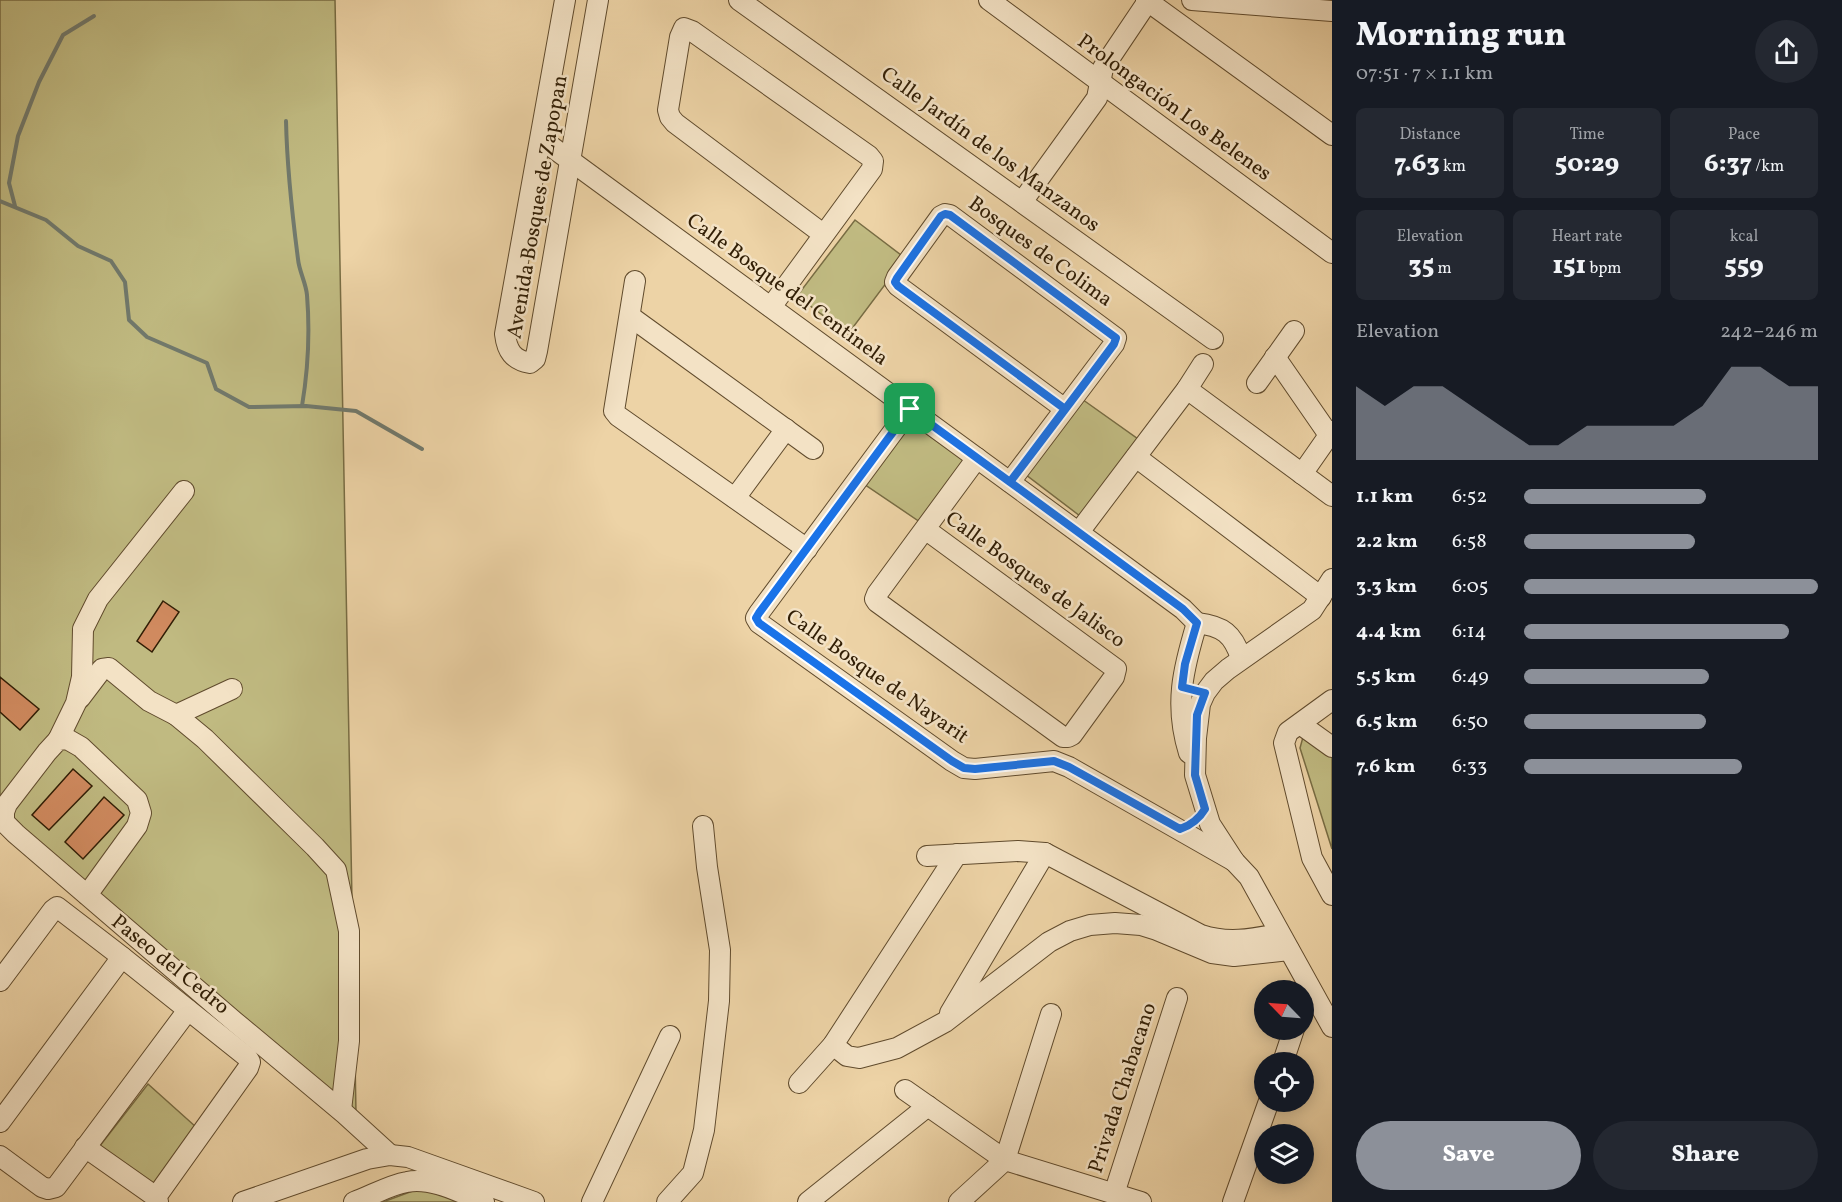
<!DOCTYPE html>
<meta charset="utf-8">
<style>
body{margin:0;font-family:Vollkorn,serif;background:#242831;color:#f1f3f6;height:100vh;display:flex;flex-direction:column;font-size:22px;white-space:nowrap}
*{box-sizing:border-box;margin:0}
p{font-size:20px;color:#9ea1a6}
.icon{flex:none;width:33px;height:33px;fill:none;stroke:currentColor;stroke-width:2;stroke-linecap:round;stroke-linejoin:round}
.map{position:relative;flex:1;overflow:hidden}
.drawer{display:flex;flex-direction:column;background:#171b24;width:510px}
.drawer>*{flex:none}
.needle{width:39px;rotate:295deg}
.tools{position:absolute;left:1254px;top:980px;display:grid;gap:12px}
.tools a{display:grid;place-items:center;width:60px;height:60px;border-radius:50%;background:#171b24;box-shadow:0 3px 15px #0003;font-size:30px}
.pin{position:absolute;display:grid;place-items:center;width:51px;height:51px;color:#fff;margin:-26px;border-radius:12px;box-shadow:0 3px 9px #0006}
.round{display:grid;place-items:center;flex:none;width:63px;height:63px;border-radius:32px;background:#242831}
.headline{display:flex;align-items:center;justify-content:space-between;height:102px;padding:0 24px}
h1{font-size:33px;font-weight:800;line-height:45px}
.stats{display:grid;grid-template-columns:repeat(3,1fr);gap:9px;height:102px;padding:6px 24px}
.stats div{display:grid;align-content:center;border-radius:9px;background:#242831;text-align:center}
.stats b{font-size:26px;font-weight:800}
.stats small{font-size:16px;font-weight:400}
.stats p{font-size:16px}
.chart{height:168px;padding:12px 24px}
.chart p{display:flex;justify-content:space-between}
.chart svg{width:100%;height:108px;margin-top:6px;fill:#8c9099;opacity:.7}
.button{display:flex;gap:12px;margin-top:auto;padding:12px 24px}
.button a{flex:1;height:69px;border-radius:36px;background:#8c9099;color:#fff;font-size:24px;font-weight:800;line-height:69px;text-align:center}
.button a+a{background:#242831;color:#f1f3f6}
ul{padding:0 24px;list-style:none;font-size:20px}
li{display:grid;grid-template-columns:96px 72px 1fr;align-items:center;height:45px}
li i{height:15px;border-radius:8px;background:#8c9099}
main{display:flex;flex:1;min-height:0}
.map>svg:first-child{display:block}
</style>
<main>
<div class="map">
<svg width="1332" height="1202" viewBox="0 0 1332 1202">
<rect width="100%" height="100%" fill="#edd3a6"/>
<filter id="stains"><feTurbulence type="fractalNoise" baseFrequency=".00333" numOctaves="4"/><feColorMatrix values="0 0 0 0 .2 0 0 0 0 .09 0 0 0 0 .02 0 0 0 .5 -.17"/></filter>
<radialGradient id="worn" r=".72"><stop offset=".6" stop-color="#630" stop-opacity="0"/><stop offset="1" stop-color="#630" stop-opacity=".3"/></radialGradient>
<g fill="#c0ba81" stroke="#786c43" stroke-width="1.5">
<path d="M0 0H335L356 1113 0 819Z"/>
<path d="M855 220 905 258 848 334 797 296Z"/>
<path d="M1079 397 1138 439 1080 516 1021 471Z"/>
<path d="M907 420 965 461 920 522 861 482Z"/>
<path d="M1303 737 1332 753V849L1300 748Z"/>
<path d="M148 1084 196 1127 152 1187 99 1147Z"/>
<path d="M426 1186 455 1201 454 1202H383Z"/>
</g>
<g fill="none" stroke-linecap="round" stroke-linejoin="round">
<g stroke="#71796c" stroke-width="4">
<path d="M286 121C287 167 292 213 298 259 299 271 306 283 307 295 310 332 308 370 302 406"/>
<path d="M0 201 46 220 78 246 111 261 125 282 129 320 147 337 207 363 216 389 249 407 306 406 356 411 422 449"/>
<path d="M15 206 9 183 18 136 39 82 63 35 94 16"/>
</g>
</g>
<g fill="#d08a5f" stroke="#311e05" stroke-width="1.5">
<path d="M163 601 179 612 152 652 137 641Z"/>
<path d="M0 677 39 709 20 730 0 712Z"/>
<path d="M73 769 92 786 49 830 32 815Z"/>
<path d="M104 797 124 815 83 859 65 842Z"/>
</g>
<g fill="none" stroke-linecap="round" stroke-linejoin="round">
<g stroke="#604b2d" stroke-width="22">
<g id="minor">
<path d="M565 0 505 334C507 351 513 360 530 363L535 359 537 351 598 0"/>
<path d="M739 0 1213 339"/>
<path d="M989 0 1332 253"/>
<path d="M1146 0 1332 135"/>
<path d="M1192 0 1332 11"/>
<path d="M541 139 1183 609 1197 623"/>
<path d="M1022 202 1097 98 1103 68 1148 1 1150 0"/>
<path d="M635 281 614 411 618 416 807 549"/>
<path d="M771 307 872 169 873 161 869 156 692 31 684 28 680 37 668 110 670 117 675 123 823 234"/>
<path d="M631 317 813 449"/>
<path d="M1275 357 1329 435"/>
<path d="M1257 383 1294 331"/>
<path d="M1187 389 1332 496"/>
<path d="M910 409 759 613 756 618 759 623 952 761 964 768 975 769 1054 761 1069 767 1234 861"/>
<path d="M1136 457 1321 597"/>
<path d="M1302 474 1332 431"/>
<path d="M1010 482 1114 344 1116 338 950 215 945 214 941 216 897 277 895 282 898 286 1065 409"/>
<path d="M735 498 786 429"/>
<path d="M925 529 1116 669 1114 677 1072 735 1068 737H1063L877 602 875 599 877 594 977 458"/>
<path d="M1079 532 1187 389 1203 364"/>
<path d="M1332 579 1312 610 1228 669 1214 681 1205 693 1200 704 1196 738 1195 775 1210 824 1234 861 1249 877 1332 1027"/>
<path d="M1197 623C1223 626 1233 634 1241 658"/>
<path d="M80 698 102 669 109 668 149 701 176 715 232 689"/>
<path d="M1332 700 1288 732 1284 743 1312 858 1332 895"/>
<path d="M176 715 205 739 315 847 336 870 349 931V1041L341 1110"/>
<path d="M1300 724 1332 747"/>
<path d="M58 740 76 703 82 677 83 629 98 599 184 491"/>
<path d="M1189 753C1174 705 1183 669 1197 623"/>
<path d="M927 856 1018 851 1045 853 1201 935C1228 944 1252 939 1279 934"/>
<path d="M87 895 137 826 141 813 137 800 81 747 67 739 58 740 47 752 7 804 4 812V822L16 834 235 1022 345 1114 390 1155"/>
<path d="M0 981 53 910 57 907 122 957 247 1057 250 1062 248 1068 156 1197"/>
<path d="M950 1013 1045 853"/>
<path d="M833 1045 847 1056 859 1058 897 1048 945 1022 1049 942 1070 931 1090 925 1115 923 1141 925 1157 930 1212 953 1234 956 1289 950"/>
<path d="M1283 1062 1294 1029"/>
<path d="M799 1083 833 1045 957 854"/>
<path d="M905 1090 1005 1160 1141 1202"/>
<path d="M0 1122 122 957"/>
<path d="M85 1147 156 1197 158 1202"/>
<path d="M0 1156 42 1187 48 1189 56 1187 188 1010"/>
<path d="M1114 1194 1177 998"/>
<path d="M243 1202 367 1159 390 1155 408 1157 534 1202"/>
<path d="M354 1202C371 1196 389 1185 407 1182 432 1177 461 1193 484 1202"/>
<path d="M592 1202 670 1036"/>
<path d="M667 1202 693 1173 704 1130 719 1001 720 950 707 867 703 826"/>
<path d="M808 1202 928 1106"/>
<path d="M959 1202 1005 1160 1051 1014"/>
<path d="M1233 1202 1269 1101"/>
</g>
</g>
<use href="#minor" stroke="#f3e2c5" stroke-width="20"/>
</g>
<g fill="none" stroke-linecap="round" stroke-linejoin="round">
<g stroke="#fff" stroke-width="12">
<path id="route" d="M910 409 759 613 756 618 759 623 952 761 964 768 975 769 1054 761 1069 767 1180 829C1192 825 1199 819 1205 809L1195 775 1197 715 1205 693 1182 687 1185 664 1197 623 1183 609 1010 482 1065 409 898 286 895 282 897 278 941 216 945 214 950 215 1116 338 1114 344C1080 390 1045 436 1010 482L910 409"/>
</g>
<use href="#route" stroke="#1a73e8" stroke-width="8"/>
</g>
<g text-anchor="middle" dominant-baseline="central" stroke-width="5" stroke-linejoin="round" paint-order="stroke">
<g font-size="21" fill="#311e05" stroke="#f3e2c5">
<text transform="translate(1174 108) rotate(36)">Prolongación Los Belenes</text>
<text transform="translate(990 150) rotate(36)">Calle Jardín de los Manzanos</text>
<text transform="translate(538 207) rotate(-80)">Avenida Bosques de Zapopan</text>
<text transform="translate(1040 252) rotate(36)">Bosques de Colima</text>
<text transform="translate(787 290) rotate(36)">Calle Bosque del Centinela</text>
<text transform="translate(1035 580) rotate(36)">Calle Bosques de Jalisco</text>
<text transform="translate(877 677) rotate(35)">Calle Bosque de Nayarit</text>
<text transform="translate(170 965) rotate(39)">Paseo del Cedro</text>
<text transform="translate(1123 1088) rotate(-72)">Privada Chabacano</text>
</g>
</g>
<rect width="100%" height="100%" filter="url(#stains)"/>
<rect width="100%" height="100%" fill="url(#worn)"/>
</svg>
<div class="tools">
<a><svg class="needle" viewBox="-14 -14 28 28"><path d="M0-13l5 13h-10z" fill="#e53935"/><path d="M0 13l5-13h-10z" fill="#9ea1a6"/></svg></a>
<a><svg class="icon" aria-label="locate" viewBox="0 0 24 24"><circle cx="12" cy="12" r="6"/><path d="M12 2v4M12 18v4M2 12h4M18 12h4"/></svg></a>
<a><svg class="icon" aria-label="layers" viewBox="0 0 24 24"><path d="M12 4l9 5-9 5-9-5zM3 14l9 5 9-5"/></svg></a>
</div>
<div class="pin" style="left:910px;top:409px;background:#1e9e55"><svg class="icon" aria-label="arrive" viewBox="0 0 24 24"><path d="M6 21V4h12l-3 4 3 4H6"/></svg></div>
</div>
<section class="drawer">
<div class="headline"><div><h1>Morning run</h1><p>07:51 · 7 × 1.1 km</p></div><a class="round"><svg class="icon" aria-label="share" viewBox="0 0 24 24"><path d="M12 15V3M7 8l5-5 5 5M5 13v7h14v-7"/></svg></a></div>
<div class="stats">
<div><p>Distance</p><b>7.63<small> km</small></b></div>
<div><p>Time</p><b>50:29</b></div>
<div><p>Pace</p><b>6:37<small> /km</small></b></div>
</div>
<div class="stats">
<div><p>Elevation</p><b>35<small> m</small></b></div>
<div><p>Heart rate</p><b>151<small> bpm</small></b></div>
<div><p>kcal</p><b>559</b></div>
</div>
<div class="chart"><p><span>Elevation</span>242–246 m</p>
<svg viewBox="0 0 160 44" preserveAspectRatio="none"><path d="M0 44V14L10 22L20 14L30 14L40 22L50 30L60 38L70 38L80 30L90 30L100 30L110 30L120 22L130 6L140 6L150 14L160 14V44z"/></svg>
</div>
<ul>
<li><b>1.1 km</b>6:52<i style="width:62%"></i></li>
<li><b>2.2 km</b>6:58<i style="width:58%"></i></li>
<li><b>3.3 km</b>6:05<i style="width:100%"></i></li>
<li><b>4.4 km</b>6:14<i style="width:90%"></i></li>
<li><b>5.5 km</b>6:49<i style="width:63%"></i></li>
<li><b>6.5 km</b>6:50<i style="width:62%"></i></li>
<li><b>7.6 km</b>6:33<i style="width:74%"></i></li>
</ul>
<div class="button"><a>Save</a><a>Share</a></div>
</section>
</main>
